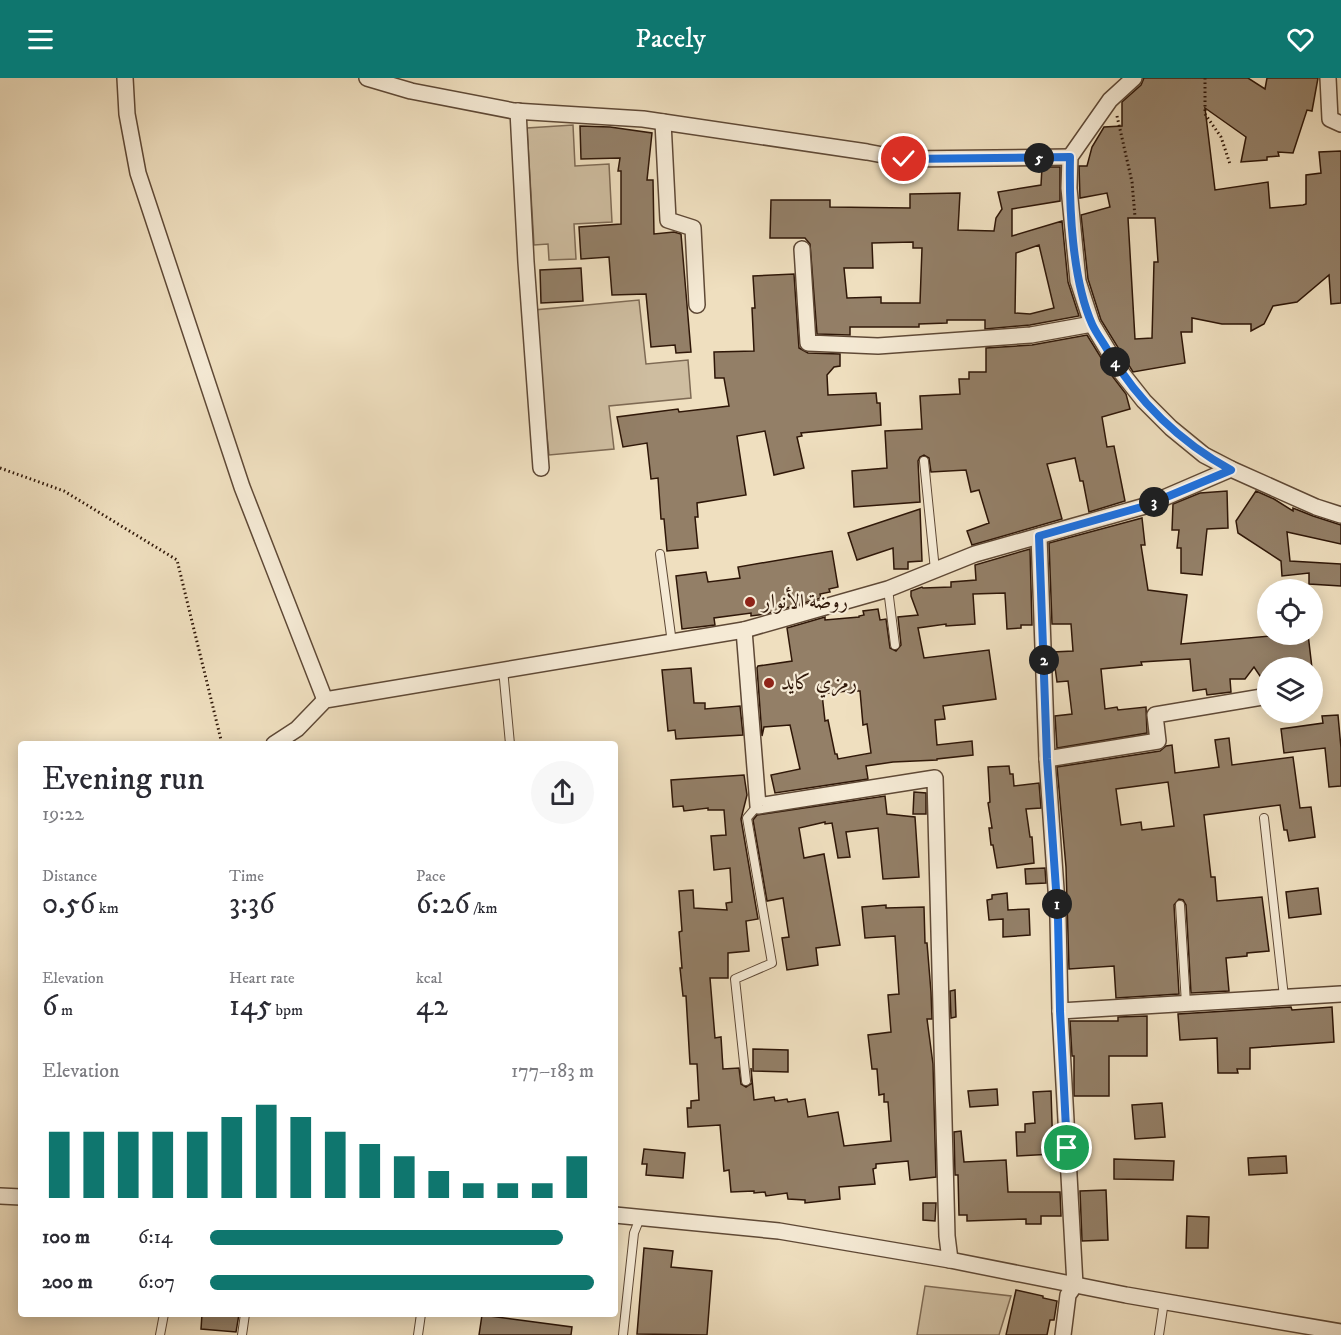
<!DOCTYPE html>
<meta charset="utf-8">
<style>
body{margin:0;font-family:"IM FELL DW Pica",Amiri,serif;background:#f7f7f7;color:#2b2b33;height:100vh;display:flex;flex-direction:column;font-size:22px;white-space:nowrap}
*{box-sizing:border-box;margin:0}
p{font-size:20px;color:#7c7c81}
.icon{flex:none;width:33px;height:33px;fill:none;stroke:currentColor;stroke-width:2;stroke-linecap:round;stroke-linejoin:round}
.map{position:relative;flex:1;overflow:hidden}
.details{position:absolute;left:18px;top:663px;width:600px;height:576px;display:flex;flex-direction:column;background:#fff;border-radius:6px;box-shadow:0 3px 15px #0003}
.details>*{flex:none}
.fabs{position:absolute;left:1257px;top:501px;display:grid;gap:12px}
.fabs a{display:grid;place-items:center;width:66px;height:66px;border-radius:50%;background:#fff;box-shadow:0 3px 15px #0003;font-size:30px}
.pin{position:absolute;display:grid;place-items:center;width:51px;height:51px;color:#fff;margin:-26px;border:3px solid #fff;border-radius:50%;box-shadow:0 2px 6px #0007}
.km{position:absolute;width:30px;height:30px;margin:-15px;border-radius:50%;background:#222;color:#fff;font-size:16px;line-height:30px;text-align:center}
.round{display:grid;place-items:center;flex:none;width:63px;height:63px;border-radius:32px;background:#f7f7f7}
.head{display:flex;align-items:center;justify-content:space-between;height:102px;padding:0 24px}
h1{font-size:33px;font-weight:600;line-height:45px}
.stats{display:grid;grid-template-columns:repeat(3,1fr);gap:9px;height:102px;padding:6px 24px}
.stats div{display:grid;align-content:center}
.stats b{font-size:30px;font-weight:600}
.stats small{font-size:16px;font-weight:400}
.stats p{font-size:16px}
.chart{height:168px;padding:12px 24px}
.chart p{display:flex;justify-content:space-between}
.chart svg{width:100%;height:108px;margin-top:6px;stroke:#0f766e;stroke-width:6}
ul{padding:0 24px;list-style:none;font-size:20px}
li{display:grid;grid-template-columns:96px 72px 1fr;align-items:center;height:45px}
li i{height:15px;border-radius:8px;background:#0f766e}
header{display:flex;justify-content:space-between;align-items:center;height:78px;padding:0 24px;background:#0f766e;color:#fff;font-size:27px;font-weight:600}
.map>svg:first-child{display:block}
</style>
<header><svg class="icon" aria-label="menu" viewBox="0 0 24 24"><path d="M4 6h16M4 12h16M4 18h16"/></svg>Pacely<svg class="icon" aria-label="heart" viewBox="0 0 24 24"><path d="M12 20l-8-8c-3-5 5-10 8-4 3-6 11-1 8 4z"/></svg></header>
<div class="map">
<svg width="1341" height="1257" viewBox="0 0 1341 1257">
<rect width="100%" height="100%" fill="#efdfbf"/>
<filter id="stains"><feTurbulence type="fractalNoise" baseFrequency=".00333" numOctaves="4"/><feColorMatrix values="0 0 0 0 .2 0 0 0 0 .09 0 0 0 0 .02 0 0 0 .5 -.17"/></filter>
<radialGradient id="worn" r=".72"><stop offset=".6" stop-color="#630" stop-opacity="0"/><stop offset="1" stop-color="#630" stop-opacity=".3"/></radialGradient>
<g fill="#cebda0" stroke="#7e6a54" stroke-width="1.5">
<path d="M573 47 575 88 609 86 612 144 574 146 576 181 549 182 548 166 534 167 527 50Z"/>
<path d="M639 222 646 286 688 282 691 320 609 328 614 371 549 377 534 232Z"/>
<path d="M925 1208 1011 1218 999 1257H917Z"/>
</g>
<g fill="#937f67" stroke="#2f1708" stroke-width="1.5" fill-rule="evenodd">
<path d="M1144 0H1248L1265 11 1267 0H1318L1312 33 1307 32 1293 75 1278 74 1279 78 1267 79V82L1241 84 1246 59 1205 30 1215 112 1268 104 1270 130 1303 127 1306 126V97L1321 95 1319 74 1341 73V225L1331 226 1329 197 1297 224 1273 228 1264 246 1251 253V246H1222L1192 240V254H1181L1185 285 1133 294 1101 242 1088 201 1081 137 1110 129 1107 115 1080 120 1079 88H1087L1092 69 1104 49 1122 48V24L1141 7ZM1128 140H1155L1158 184H1154L1152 260 1135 261Z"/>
<path d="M580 48 610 49 652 55 647 102H653L654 156 674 154 681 156 691 274 676 275 675 267 651 269 646 216 612 217 609 179 581 181 579 149 621 146V93H618L620 80 581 81Z"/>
<path d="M1042 89H1060V123L1012 131V158L1062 143 1068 204 1079 238 1030 247 985 251V242H947V245L919 246V249H850V257L817 256 810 166 805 160H770L771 122H830V129L910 130V116L960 115 958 152 994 153 996 140 1002 131 998 114 1041 107ZM913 164V170H922L920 225H881V219L847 220 844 190H873L872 165ZM1039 167 1054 230 1030 236 1015 235 1016 175Z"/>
<path d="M581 190 583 223 541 225 540 192Z"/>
<path d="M794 196 799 270 808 275 840 276V288L834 289 827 297 828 317 876 315 877 325H880L881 347 801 355 802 358 797 359 804 390 774 397 765 353 737 358 746 417 697 425 698 439H695L698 470 667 473 664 441H661L658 400 651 401 647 365 623 369 617 339 678 331 679 334 729 328 724 300H715L714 274 754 273 752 230H755L753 198Z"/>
<path d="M1087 257 1113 299 1126 316 1130 331 1102 339 1107 369 1114 368 1125 423 1089 434 1083 403H1080L1075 380 1047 386 1062 441 972 467 967 453 989 445 979 412 971 414 966 392 931 394 929 380 924 377 920 379 918 383 920 424 854 429 852 393 887 390 885 353 922 351 920 318 960 316 959 301H969V294H986V270L1032 267Z"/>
<path d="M1227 413 1228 450 1207 451 1202 497 1181 495V470H1177L1179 452H1172L1173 426 1200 415Z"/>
<path d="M1256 413 1274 421 1293 433V430L1313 438 1341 447V466L1287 454 1290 483 1341 486V508L1309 506V495L1282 498 1281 483 1238 455 1236 443Z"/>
<path d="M920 431 922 483 908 484V491H894L893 470 857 482 848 455Z"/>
<path d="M1142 440 1145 467H1141L1148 512 1187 517 1181 566 1270 558V559L1308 556 1312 590H1268V593L1262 601 1254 589 1245 601H1230L1231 614 1207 617 1206 611 1193 613 1190 581 1141 584 1142 587 1101 591 1105 631 1117 629 1118 632 1146 629 1147 655 1057 670 1055 638 1072 636 1068 603 1057 604 1053 574 1073 573 1071 546H1052L1049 465Z"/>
<path d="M1030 471 1032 547H1021V550L1007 551 1005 515 973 516 975 546 946 548V546L918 550 924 580 989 572 996 621 943 628 945 641 935 642 937 667 972 663 973 677 937 681V682L893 684 866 688 868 701 775 715 771 697 800 691 790 647 764 649 762 658 757 590 758 588 792 583 787 550 825 539V542L859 539V538L864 537 863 533 878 531 880 542 886 541 890 570 896 573 901 567 898 539 918 537 911 518V513L922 509 923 510 951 509V504L976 502 975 487ZM856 612V613H860L863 647 867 646 871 675 838 681 837 676H835L828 642 825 643 822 616Z"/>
<path d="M832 473 838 509 829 511 830 514 820 516 821 520 766 536 751 538V535L714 540 715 547 682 551 676 498 706 494 708 504 740 500 738 489Z"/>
<path d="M691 590 694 625H705V631L740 628 743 657 676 661 675 652 668 653 662 592Z"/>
<path d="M1338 637 1341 670V708L1329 709 1325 670 1284 675 1281 651 1323 645 1322 638Z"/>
<path d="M1229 660 1232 687 1293 679 1300 730 1311 729 1315 759 1289 763 1287 752H1284L1280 727 1204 737 1211 799H1215L1217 823 1262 819 1269 873 1247 875V878L1226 880 1229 913 1191 915 1186 827 1183 822 1179 821 1174 827 1179 916 1116 920 1114 888 1069 891 1066 789 1057 689 1160 673 1166 668 1172 667 1175 695 1219 689 1215 662ZM1168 704 1174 748 1142 752 1141 744 1121 747 1116 711Z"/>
<path d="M1009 688 1010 696H1013L1014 708 1039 705 1041 730 1026 731 1030 759H1032L1034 785 997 790 993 767H991L989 750H992L988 725 990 724 988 689Z"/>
<path d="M744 697 747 717 741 741 758 841 746 843 749 873 728 875V900H710L715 960 721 959 723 991 739 990 741 1006 746 1009 752 1005 751 990 754 1022 774 1019 775 1023 787 1021 788 1024 805 1021 808 1039 838 1034 844 1068 891 1063 888 1024H884V1016L879 1017 877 991H872L868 957 891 954 888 917 899 916 895 858 865 860 862 829 886 827V830L924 829 925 865H927L931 914 932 941H927L933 986 936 1099 910 1102 908 1083 876 1086V1090L873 1091 875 1106 839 1109 840 1121 805 1125V1122L788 1121 787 1115 766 1118 765 1114 754 1115V1113L731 1114 729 1092 724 1093 720 1047 688 1049 687 1030H691V1023L699 1022 697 986H690L686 918H683L680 890H682L679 854 682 853 679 813 693 812 694 830 727 832 726 825 732 824 730 790 714 792 711 758 726 757 724 732H708V730L684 733 683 728 673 729 671 702Z"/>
<path d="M914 714 926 715V736H913Z"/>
<path d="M885 718 887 736 915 739 919 799 883 801 878 750 846 754 850 779 838 780 832 745 825 746V744L799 750 804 780 824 776 840 867 816 870 818 887 787 892 782 860 789 859 783 820 767 823 753 742 757 737Z"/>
<path d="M1045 790 1046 805 1026 806 1025 791Z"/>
<path d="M1318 810 1321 836 1289 840 1286 814Z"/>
<path d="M1007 815 1008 832 1029 831 1030 857 1003 859V841L989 842 987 822 992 821V817Z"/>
<path d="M955 912 956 939 951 940 950 913Z"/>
<path d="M1291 929 1292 932 1332 929 1334 964 1250 970V991H1237L1238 995H1218L1217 960 1180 962 1178 936Z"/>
<path d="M1147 938V978H1109V1018H1074V978H1072L1070 943H1118V939Z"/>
<path d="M753 971 788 972V994L753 993Z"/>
<path d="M997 1011 998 1027 970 1029 968 1013Z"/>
<path d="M1051 1013 1053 1076 1017 1078 1016 1054H1025V1046L1035 1045 1033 1014Z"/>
<path d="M1162 1025 1165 1059 1135 1061 1132 1027Z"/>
<path d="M961 1053 964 1084 1006 1082 1008 1114H1060L1061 1138H1041V1146H1026V1141L967 1143V1137H959L958 1097H955L954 1054Z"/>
<path d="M644 1071 685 1075 683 1100 646 1097 647 1086H642Z"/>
<path d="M1286 1078 1287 1095 1249 1097 1248 1080Z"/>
<path d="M1114 1081 1174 1083 1173 1102 1114 1101Z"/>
<path d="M1106 1112 1108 1162 1082 1163 1080 1113Z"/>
<path d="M923 1125H936L935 1143 923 1142Z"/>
<path d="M1187 1138 1209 1139 1208 1170H1186Z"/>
<path d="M644 1170 673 1173 671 1189 712 1193 707 1257 637 1256Z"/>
<path d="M1016 1212 1043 1218V1220L1057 1223 1054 1242H1050L1047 1257H1006Z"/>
<path d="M202 1236H239L236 1254 201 1251Z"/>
<path d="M482 1237 572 1249 571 1257H479Z"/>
</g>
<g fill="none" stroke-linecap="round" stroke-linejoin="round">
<g stroke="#5f4936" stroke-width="10">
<g id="service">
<path d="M924 383 935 492"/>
<path d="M660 476 672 565"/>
<path d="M888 511 895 567"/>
<path d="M503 591 510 666"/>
<path d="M1264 740 1284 919"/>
<path d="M1180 827 1186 926"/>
<path d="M746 1003 735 901 772 885 747 740 758 727"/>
<path d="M160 1257 164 1236"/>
<path d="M242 1257 245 1236"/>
<path d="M418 1257 421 1236"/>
<path d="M623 1257 634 1155 640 1140"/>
<path d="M1159 1257 1163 1230 1168 1225"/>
</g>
</g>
<g stroke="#5f4936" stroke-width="18">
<g id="minor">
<path d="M125 0 127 36 138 95 242 409 325 622"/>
<path d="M367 0 411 13 514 33 643 41 867 74 904 81 1070 79"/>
<path d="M1134 0 1110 22 1070 79 1069 110 1078 203 1092 246 1121 294 1144 323 1171 350 1204 377 1231 391 1316 429 1341 437"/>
<path d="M1328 0 1330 41 1341 46"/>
<path d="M518 33 526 184 541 390"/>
<path d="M663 44 668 142 693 150 697 227"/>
<path d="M802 171 808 265 878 268 1031 257 1092 246"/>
<path d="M1039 458 1047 681 1058 840 1060 933 1075 1207 1068 1217 1063 1257"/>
<path d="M744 552 758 728 935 700 947 1158 950 1182"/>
<path d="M274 666 297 651 325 622 744 552 888 511 975 476 1145 428 1231 391"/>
<path d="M1047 681 1158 663 1155 637 1268 618"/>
<path d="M1060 933 1341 916"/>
<path d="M0 1118 21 1119"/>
<path d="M615 1137 779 1153 950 1182 1126 1217 1341 1254"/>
</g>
</g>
<g stroke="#2f1708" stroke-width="3" stroke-dasharray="1.5 3" stroke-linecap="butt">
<path d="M1205 0V36L1221 59 1230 86"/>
<path d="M1117 38 1132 104 1135 139"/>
<path d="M0 390 64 413 177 482 222 666"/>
</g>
<use href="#service" stroke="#f5ead5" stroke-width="8"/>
<use href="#minor" stroke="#f5ead5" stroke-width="15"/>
</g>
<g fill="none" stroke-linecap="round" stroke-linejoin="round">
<g stroke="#fff" stroke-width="12">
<path id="route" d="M904 81 1070 79C1069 128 1072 201 1092 246 1096 255 1103 264 1108 273 1138 323 1180 364 1231 392L1145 428 1039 458 1047 681 1058 840 1060 933 1067 1070"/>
</g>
<use href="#route" stroke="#1a73e8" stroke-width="8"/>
</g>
<g fill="#8f2418" stroke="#f5ead5" stroke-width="2">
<circle cx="750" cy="524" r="6"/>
<circle cx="769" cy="605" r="6"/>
</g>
<g text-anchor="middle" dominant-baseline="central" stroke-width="4.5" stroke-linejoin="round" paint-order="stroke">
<g font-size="21" fill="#2f1708" stroke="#f5ead5" text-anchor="start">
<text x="762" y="524">روضة الأنوار</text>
<text x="781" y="605">رمزي كايد</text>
</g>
</g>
<rect width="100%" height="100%" filter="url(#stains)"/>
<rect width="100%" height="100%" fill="url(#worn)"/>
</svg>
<div class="fabs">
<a><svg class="icon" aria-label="locate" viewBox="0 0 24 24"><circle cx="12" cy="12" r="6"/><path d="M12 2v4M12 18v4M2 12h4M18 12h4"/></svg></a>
<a><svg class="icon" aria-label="layers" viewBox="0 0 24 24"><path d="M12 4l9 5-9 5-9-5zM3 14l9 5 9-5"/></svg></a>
</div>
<div class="pin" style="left:1067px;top:1070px;background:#1e9e55"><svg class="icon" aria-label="arrive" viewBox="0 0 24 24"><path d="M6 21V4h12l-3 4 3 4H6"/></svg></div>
<div class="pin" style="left:904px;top:81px;background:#d93025"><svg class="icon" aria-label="check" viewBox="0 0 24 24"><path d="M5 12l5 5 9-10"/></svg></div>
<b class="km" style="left:1057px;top:826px">1</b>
<b class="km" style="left:1044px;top:582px">2</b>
<b class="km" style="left:1154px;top:424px">3</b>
<b class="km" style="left:1115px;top:284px">4</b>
<b class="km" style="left:1039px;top:80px">5</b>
<section class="details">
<div class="head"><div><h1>Evening run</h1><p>19:22</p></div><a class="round"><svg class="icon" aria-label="share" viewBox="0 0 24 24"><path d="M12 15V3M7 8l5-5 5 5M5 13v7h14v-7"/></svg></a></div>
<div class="stats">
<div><p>Distance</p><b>0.56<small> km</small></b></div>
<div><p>Time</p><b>3:36</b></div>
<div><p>Pace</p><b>6:26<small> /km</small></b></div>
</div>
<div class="stats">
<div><p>Elevation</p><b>6<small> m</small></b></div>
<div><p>Heart rate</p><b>145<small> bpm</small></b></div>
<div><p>kcal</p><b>42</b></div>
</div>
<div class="chart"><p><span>Elevation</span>177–183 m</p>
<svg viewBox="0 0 160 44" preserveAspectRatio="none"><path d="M5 44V17M15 44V17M25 44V17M35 44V17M45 44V17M55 44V11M65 44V6M75 44V11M85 44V17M95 44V22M105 44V27M115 44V33M125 44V38M135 44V38M145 44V38M155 44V27"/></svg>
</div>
<ul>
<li><b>100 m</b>6:14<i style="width:92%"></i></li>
<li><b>200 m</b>6:07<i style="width:100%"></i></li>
</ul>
</section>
</div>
